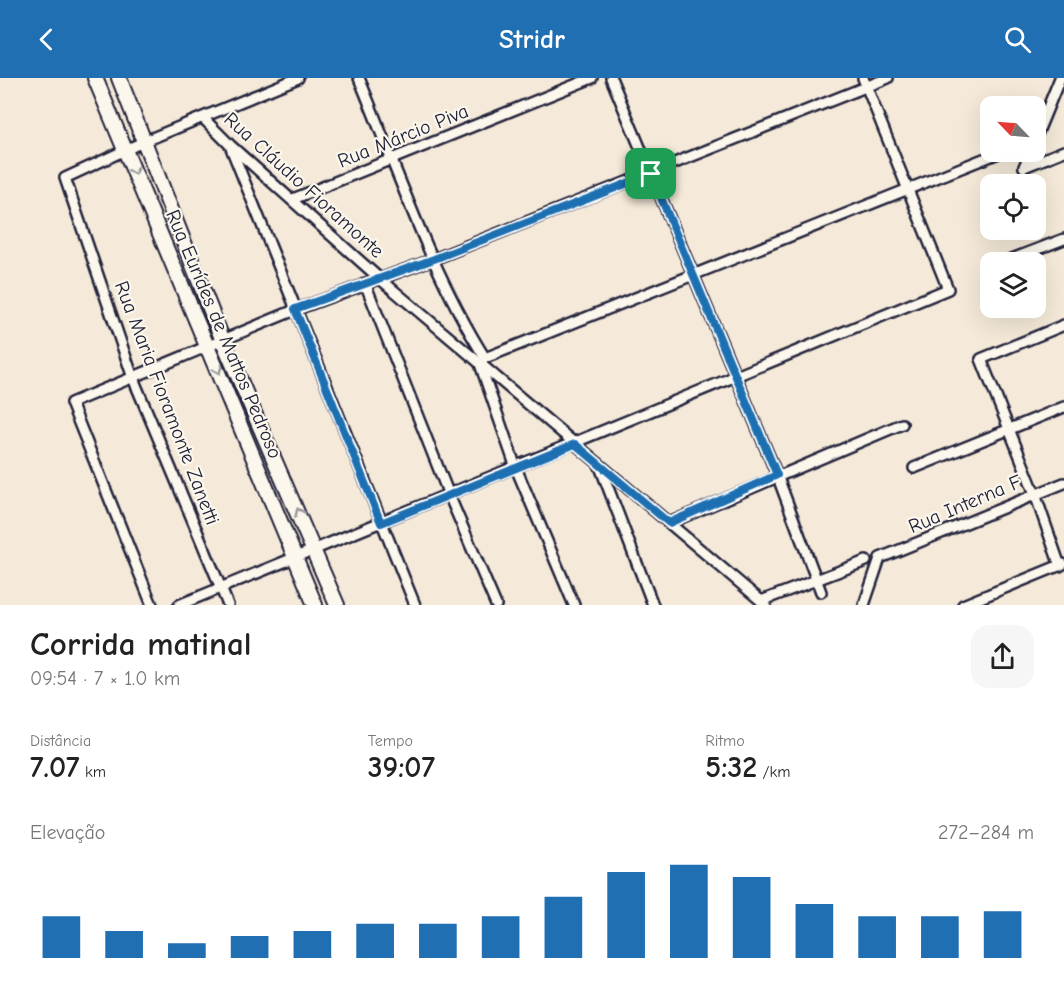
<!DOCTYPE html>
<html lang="pt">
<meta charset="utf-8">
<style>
body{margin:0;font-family:"Comic Neue",sans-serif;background:#f6f6f6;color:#222;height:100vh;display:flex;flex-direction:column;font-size:22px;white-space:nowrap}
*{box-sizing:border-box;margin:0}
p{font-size:20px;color:#767676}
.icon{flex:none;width:33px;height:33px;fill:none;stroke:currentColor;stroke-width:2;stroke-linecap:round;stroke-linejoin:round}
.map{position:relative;height:527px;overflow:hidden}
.panel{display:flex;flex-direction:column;background:#fff;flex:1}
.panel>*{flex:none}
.needle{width:39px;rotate:295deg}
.buttons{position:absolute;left:980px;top:18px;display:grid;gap:12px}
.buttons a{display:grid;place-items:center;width:66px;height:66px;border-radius:12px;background:#fff;box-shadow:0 6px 24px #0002;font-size:30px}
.pin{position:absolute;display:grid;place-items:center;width:51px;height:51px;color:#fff;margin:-26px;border-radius:12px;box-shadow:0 3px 9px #0006}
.round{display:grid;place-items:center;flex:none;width:63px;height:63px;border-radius:18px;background:#f6f6f6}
.overview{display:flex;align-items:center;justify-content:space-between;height:102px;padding:0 30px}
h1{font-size:33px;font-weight:800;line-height:45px}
.figures{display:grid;grid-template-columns:repeat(3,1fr);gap:9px;height:102px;padding:6px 30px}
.figures div{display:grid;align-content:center}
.figures b{font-size:30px;font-weight:800}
.figures small{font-size:16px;font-weight:400}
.figures p{font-size:16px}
.chart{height:168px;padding:12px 30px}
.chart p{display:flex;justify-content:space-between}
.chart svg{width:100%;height:108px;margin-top:6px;stroke:#1f6fb2;stroke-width:6}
header{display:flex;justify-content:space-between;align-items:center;height:78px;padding:0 30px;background:#1f6fb2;color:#fff;font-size:27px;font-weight:800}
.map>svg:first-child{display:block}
</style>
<header><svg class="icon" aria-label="back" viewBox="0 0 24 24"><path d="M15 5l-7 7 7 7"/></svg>Stridr<svg class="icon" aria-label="search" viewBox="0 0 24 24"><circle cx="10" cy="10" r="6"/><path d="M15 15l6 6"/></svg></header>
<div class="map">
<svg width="1064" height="527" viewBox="0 0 1064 527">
<rect width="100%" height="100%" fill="#f5ead9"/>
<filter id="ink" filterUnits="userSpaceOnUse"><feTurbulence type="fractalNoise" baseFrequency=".0167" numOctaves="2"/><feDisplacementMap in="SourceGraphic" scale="12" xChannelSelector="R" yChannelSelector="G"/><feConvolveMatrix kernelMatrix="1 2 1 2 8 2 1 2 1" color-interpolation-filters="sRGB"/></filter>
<g filter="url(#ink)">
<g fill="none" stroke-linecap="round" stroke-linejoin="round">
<g stroke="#22223b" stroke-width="14">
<g id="street">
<path d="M359 0C398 94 431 194 485 280"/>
<path d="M611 0 777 397 821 514"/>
<path d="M203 40 230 67 379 200 766 527"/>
<path d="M1035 61 1060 0"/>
<path d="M231 70 415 527"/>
<path d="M1024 89 1064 73"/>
<path d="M1024 89 1030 74"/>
<path d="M293 121 592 0"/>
<path d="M1004 184 1064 161"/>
<path d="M989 190H990"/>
<path d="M365 205 449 417 496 527"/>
<path d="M485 280 1001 74"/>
<path d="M480 286 516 390 574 527"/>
<path d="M599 386 653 527"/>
<path d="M914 390 1064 329"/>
<path d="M669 445 902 346"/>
<path d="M1060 488 1035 416 981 281 1064 247"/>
<path d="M761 523 866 483"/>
<path d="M152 527 71 325 295 232 434 181 888 0"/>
<path d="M179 527 948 211 863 0"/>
<path d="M228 527 133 300 65 100 145 63 298 0"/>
<path d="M864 527 880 480 1064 405"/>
<path d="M963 527 1063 486"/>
</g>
</g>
<g stroke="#22223b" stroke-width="18">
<g id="secondary">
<path d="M95 0 315 527"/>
<path d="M119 0 223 263 337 527"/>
</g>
</g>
<use href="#street" stroke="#fbf7ec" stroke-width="9"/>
<use href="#secondary" stroke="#fbf7ec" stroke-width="14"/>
</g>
<defs><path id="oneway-chevron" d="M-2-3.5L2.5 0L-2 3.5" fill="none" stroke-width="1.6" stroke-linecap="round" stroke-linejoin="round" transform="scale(1.5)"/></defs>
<g stroke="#99979c">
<use href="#oneway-chevron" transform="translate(134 93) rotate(67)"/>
<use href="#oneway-chevron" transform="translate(218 292) rotate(67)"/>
<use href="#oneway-chevron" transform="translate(299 434) rotate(-114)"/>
</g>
</g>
<g fill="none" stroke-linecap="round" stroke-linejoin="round" filter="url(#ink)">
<g stroke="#fff" stroke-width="12">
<path id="route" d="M651 96 777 397 669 445 575 366 381 445 295 231 434 181Z"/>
</g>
<use href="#route" stroke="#1f6fb2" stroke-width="8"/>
</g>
<g text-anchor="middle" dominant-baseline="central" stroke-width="4.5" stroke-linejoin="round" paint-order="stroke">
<g font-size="20" fill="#22223b" stroke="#fbf7ec">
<text transform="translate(403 58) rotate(-22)">Rua Márcio Piva</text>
<text transform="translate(304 107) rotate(42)">Rua Cláudio Fioramonte</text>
<text transform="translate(224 256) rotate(67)">Rua Eurídes de Mattos Pedroso</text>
<text transform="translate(167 325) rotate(69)">Rua Maria Fioramonte Zanetti</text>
<text transform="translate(965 426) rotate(-23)">Rua Interna F</text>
</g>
</g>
</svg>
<div class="buttons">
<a><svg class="needle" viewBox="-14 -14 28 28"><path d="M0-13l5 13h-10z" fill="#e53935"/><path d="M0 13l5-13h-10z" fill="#767676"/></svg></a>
<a><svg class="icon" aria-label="locate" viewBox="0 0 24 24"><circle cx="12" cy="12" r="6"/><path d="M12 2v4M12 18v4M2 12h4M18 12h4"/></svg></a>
<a><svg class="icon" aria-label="layers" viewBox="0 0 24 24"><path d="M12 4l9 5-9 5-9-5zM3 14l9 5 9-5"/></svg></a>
</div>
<div class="pin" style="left:651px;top:96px;background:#1e9e55"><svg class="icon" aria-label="arrive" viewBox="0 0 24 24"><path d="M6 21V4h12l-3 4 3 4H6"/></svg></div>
</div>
<section class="panel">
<div class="overview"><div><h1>Corrida matinal</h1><p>09:54 · 7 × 1.0 km</p></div><a class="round"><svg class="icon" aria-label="share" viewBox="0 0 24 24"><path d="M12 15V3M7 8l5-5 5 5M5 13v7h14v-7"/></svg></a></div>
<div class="figures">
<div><p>Distância</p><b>7.07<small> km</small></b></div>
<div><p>Tempo</p><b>39:07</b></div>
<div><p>Ritmo</p><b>5:32<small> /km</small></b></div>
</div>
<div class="chart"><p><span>Elevação</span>272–284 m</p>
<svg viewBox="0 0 160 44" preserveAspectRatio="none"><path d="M5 44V27M15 44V33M25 44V38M35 44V35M45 44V33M55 44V30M65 44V30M75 44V27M85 44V19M95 44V9M105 44V6M115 44V11M125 44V22M135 44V27M145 44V27M155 44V25"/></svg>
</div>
</section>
